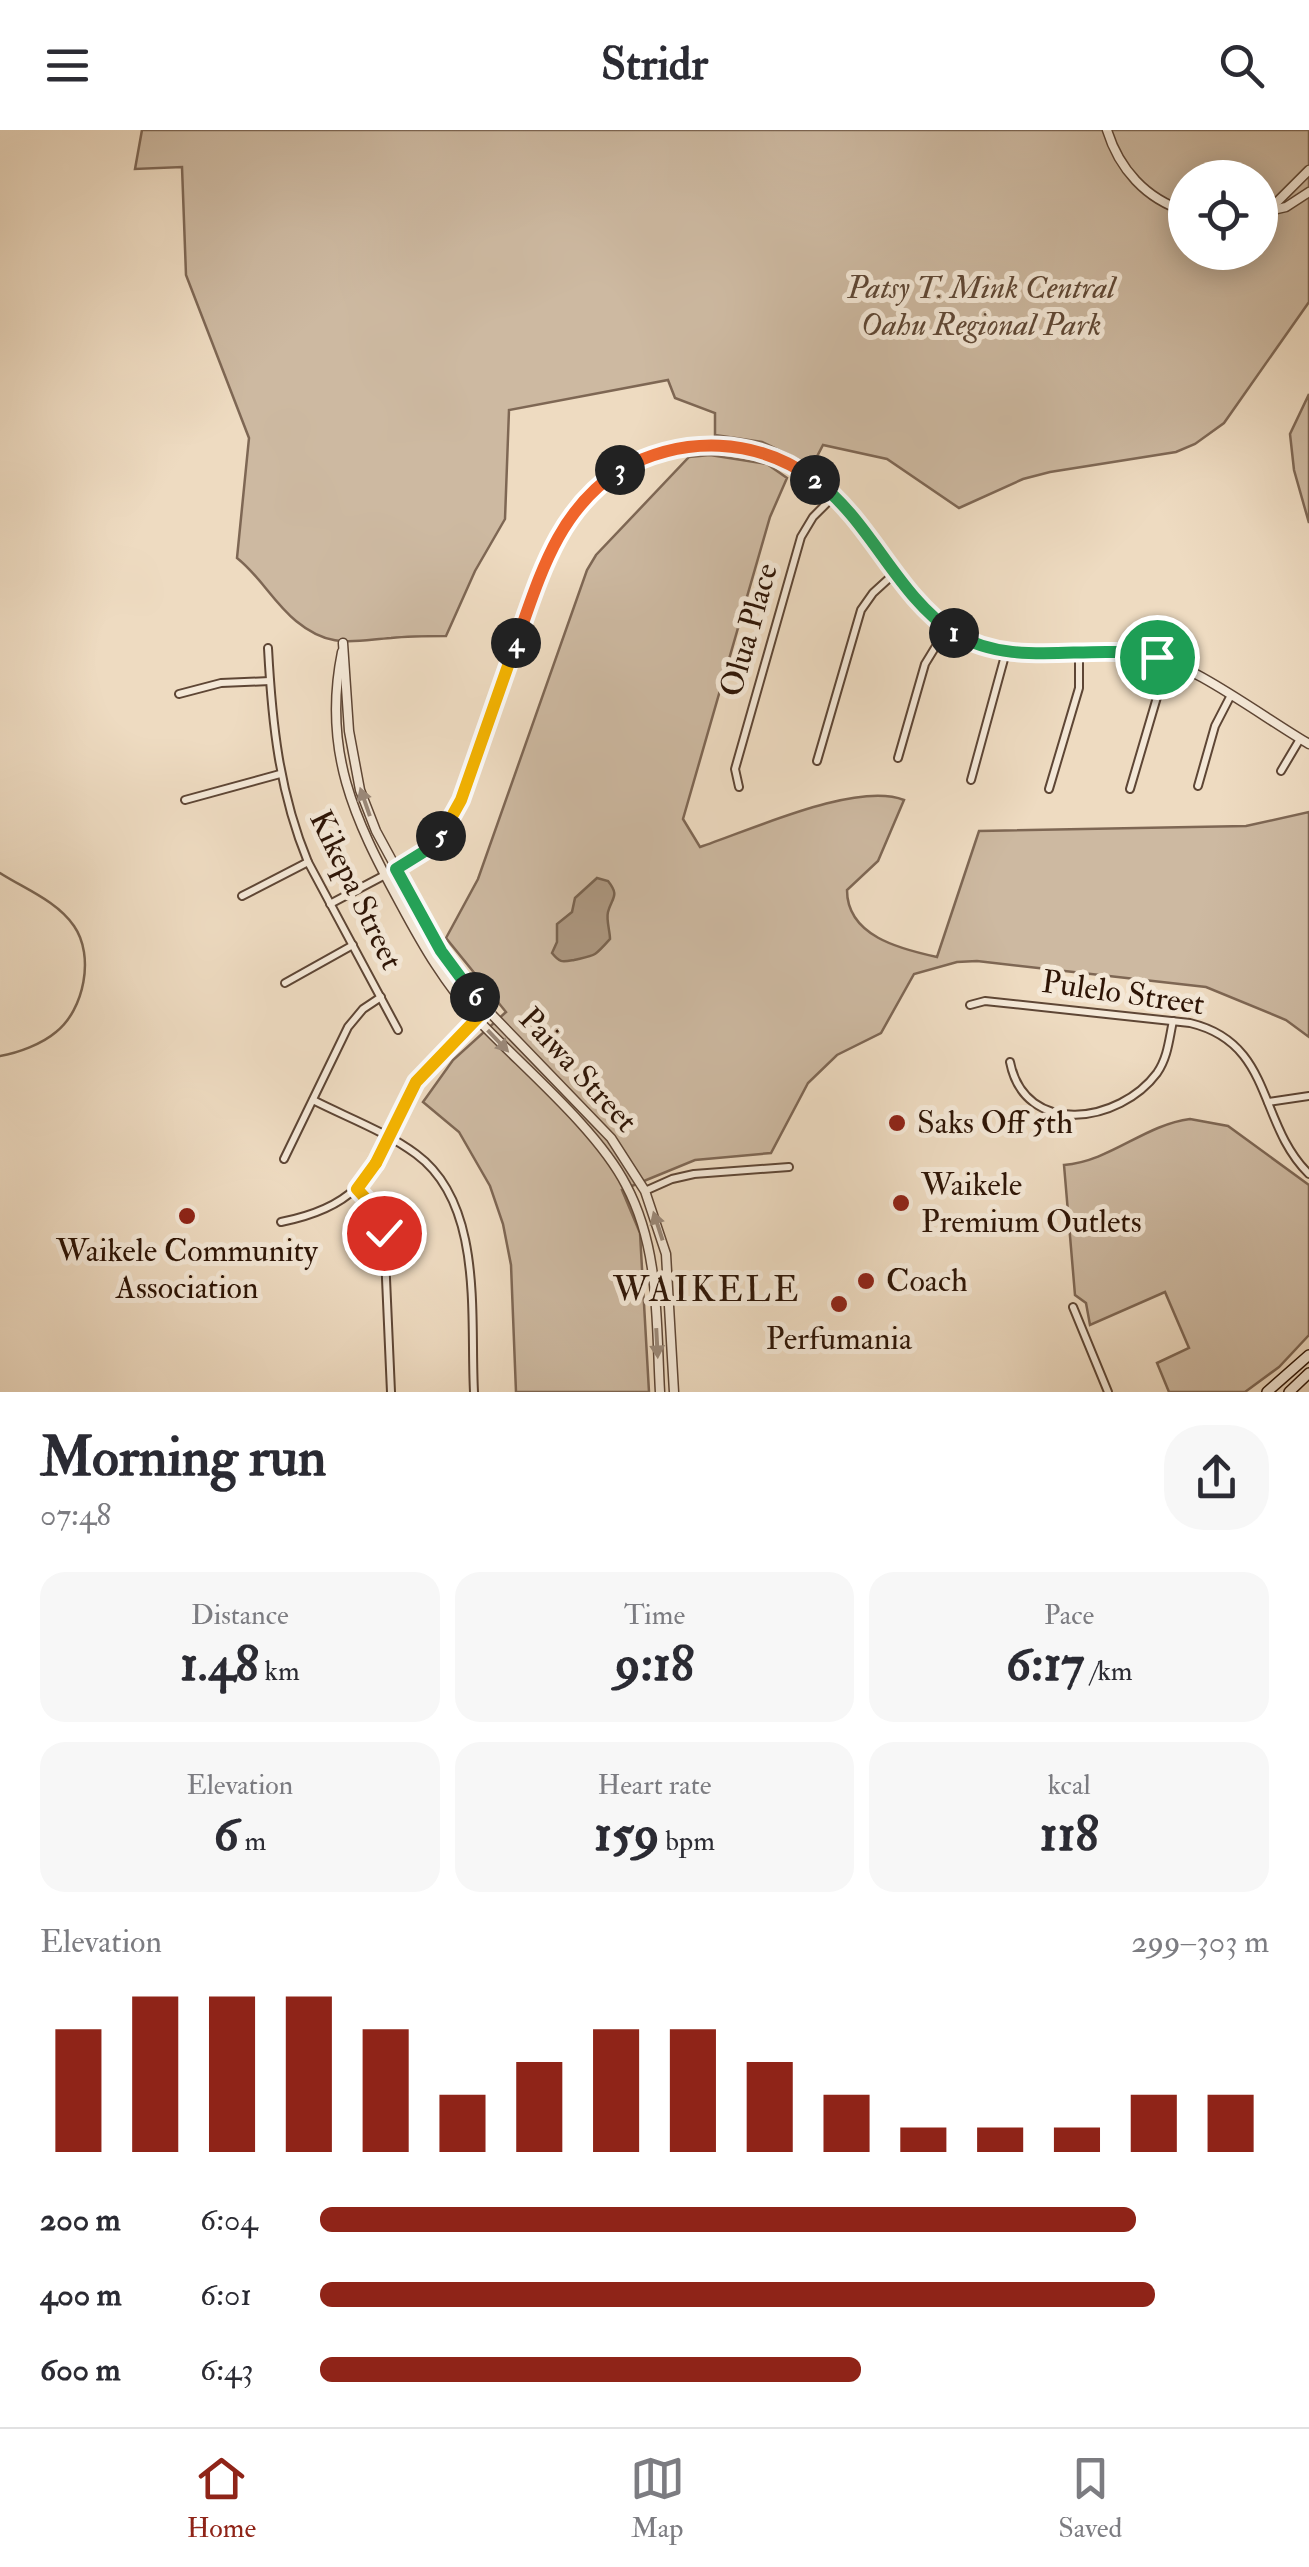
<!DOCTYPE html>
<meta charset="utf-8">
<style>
body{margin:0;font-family:"IM FELL Double Pica",serif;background:#f7f7f7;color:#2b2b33;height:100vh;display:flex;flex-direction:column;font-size:38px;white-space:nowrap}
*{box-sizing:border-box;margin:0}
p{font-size:32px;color:#7c7c81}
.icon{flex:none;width:55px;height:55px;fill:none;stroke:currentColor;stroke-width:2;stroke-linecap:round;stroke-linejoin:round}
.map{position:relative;height:1262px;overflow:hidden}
.panel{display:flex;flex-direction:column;background:#fff;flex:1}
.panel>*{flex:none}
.controls{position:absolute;left:1168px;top:30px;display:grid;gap:20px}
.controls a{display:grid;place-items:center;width:110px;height:110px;border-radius:50%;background:#fff;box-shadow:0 5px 25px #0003;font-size:50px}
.pin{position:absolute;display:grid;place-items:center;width:85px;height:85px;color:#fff;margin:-42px;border:5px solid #fff;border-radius:50%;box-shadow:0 2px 10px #0007}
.km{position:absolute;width:50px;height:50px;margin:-25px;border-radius:50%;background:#222;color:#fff;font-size:28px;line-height:50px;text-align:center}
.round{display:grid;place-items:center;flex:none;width:105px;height:105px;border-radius:40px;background:#f7f7f7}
.overview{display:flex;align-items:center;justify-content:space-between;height:170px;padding:0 40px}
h1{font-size:55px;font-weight:800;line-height:75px}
.metrics{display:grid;grid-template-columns:repeat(3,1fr);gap:15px;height:170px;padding:10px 40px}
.metrics div{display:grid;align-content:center;border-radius:25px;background:#f7f7f7;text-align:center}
.metrics b{font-size:50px;font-weight:800}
.metrics small{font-size:28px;font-weight:400}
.metrics p{font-size:28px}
.chart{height:280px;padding:20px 40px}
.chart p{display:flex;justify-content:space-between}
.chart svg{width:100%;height:180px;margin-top:10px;stroke:#8f2418;stroke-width:6}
ul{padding:0 40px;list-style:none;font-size:32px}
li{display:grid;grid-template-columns:160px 120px 1fr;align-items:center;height:75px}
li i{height:25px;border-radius:12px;background:#8f2418}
header{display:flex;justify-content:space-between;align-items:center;height:130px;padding:0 40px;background:#fff;font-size:45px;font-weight:800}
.menu{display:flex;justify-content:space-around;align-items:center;height:140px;border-top:2px solid #e1e1e2;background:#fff;font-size:28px;color:#7c7c81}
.menu a{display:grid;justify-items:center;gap:5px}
.menu .selected{color:#8f2418}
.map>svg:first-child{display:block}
</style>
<header><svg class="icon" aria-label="menu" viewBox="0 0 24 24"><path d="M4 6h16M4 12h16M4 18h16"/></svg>Stridr<svg class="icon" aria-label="search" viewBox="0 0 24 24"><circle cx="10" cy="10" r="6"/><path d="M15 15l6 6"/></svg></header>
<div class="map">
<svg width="1309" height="1262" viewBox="0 0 1309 1262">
<rect width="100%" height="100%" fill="#eedbc1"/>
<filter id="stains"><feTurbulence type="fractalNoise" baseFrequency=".002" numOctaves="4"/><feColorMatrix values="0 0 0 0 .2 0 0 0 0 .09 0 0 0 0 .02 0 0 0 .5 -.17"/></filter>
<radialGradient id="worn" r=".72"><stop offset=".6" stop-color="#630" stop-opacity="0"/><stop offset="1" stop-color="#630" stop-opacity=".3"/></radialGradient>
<g fill="#cdb9a1" stroke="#7e6754" stroke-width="2.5" fill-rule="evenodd">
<path d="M142 0H1309V172L1224 293 1195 314 1176 322 1050 342 1023 349 959 378 887 329 823 315 812 336 762 312 715 305V283L675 268 668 250 509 280 505 389 475 441 446 506C428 506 410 506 391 508 352 511 330 519 296 491 273 472 260 446 237 428L249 308 186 145 182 37 135 39ZM1185 48H1260V122H1185Z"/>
<path d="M1309 264V393L1294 340 1290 304Z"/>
<path d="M710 325 767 334 787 348 770 387 683 689 700 717C749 701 856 651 904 670L878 731 847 760C847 806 900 819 937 827L979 701 1246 696 1309 682V907L1286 890 1206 857 977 831 957 832 914 844 881 903 837 925 808 953 771 1023 695 1030 622 1060 640 1103 649 1262H516L511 1135 503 1094 490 1056 459 1002 423 972 453 930 506 882 446 808 478 749 587 440 596 425 689 327Z"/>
<path d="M1190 989 1228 996 1309 1055V1205L1279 1237 1245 1262H1169L1157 1233 1189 1218 1165 1162 1090 1195 1086 1173 1075 1165 1064 1035C1111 1031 1144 995 1190 989Z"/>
</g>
<path fill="#ad9881" stroke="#7a6450" stroke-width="2.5" d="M597 748 608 751C620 766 612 767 608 782 606 790 610 801 610 809 594 827 596 825 574 830 562 832 560 833 552 823L557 812V794L572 782 575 768Z"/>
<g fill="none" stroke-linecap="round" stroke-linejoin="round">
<path stroke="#7a6450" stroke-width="2.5" d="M0 743C25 759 57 771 74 796 95 826 84 880 56 902 42 914 18 923 0 926"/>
<g stroke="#5e4635" stroke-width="10">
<g id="minor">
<path d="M268 518C272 593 279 662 308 732L398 900"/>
<path d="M179 564 221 553 270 551"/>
<path d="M898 628 925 534 947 498"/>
<path d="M817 631 861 480 873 463 896 442"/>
<path d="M1281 641 1300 609"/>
<path d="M971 650 1006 522"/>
<path d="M1198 656 1215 596 1230 567"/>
<path d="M739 657 735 639 801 407 813 387 834 366"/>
<path d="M1049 659 1079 558V522"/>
<path d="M1130 659 1160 557 1172 532"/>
<path d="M185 670 280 644"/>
<path d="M242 766 308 732"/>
<path d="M330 774 385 745"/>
<path d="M285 853 353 815"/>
<path d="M970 875 985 871 1190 893C1274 913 1257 993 1309 1044"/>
<path d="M1010 932C1025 1008 1120 993 1157 943 1168 927 1169 909 1173 891"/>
<path d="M313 970C346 987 385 1001 416 1024 484 1074 470 1186 474 1262"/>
<path d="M1268 972 1309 966"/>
<path d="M284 1029 348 897 363 879 381 867"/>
<path d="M357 1059 376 1080 384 1103 391 1262"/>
<path d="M645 1061 672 1049 694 1044 789 1037"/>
<path d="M281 1092C381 1072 372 1024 416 951 433 923 463 901 486 879"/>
<path d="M1073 1177 1108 1262"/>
</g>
</g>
<g stroke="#5e4635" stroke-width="11">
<g id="tertiary">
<path d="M1107 0C1119 39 1146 69 1185 81"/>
<path d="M1269 81 1286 77 1309 62"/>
<path d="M1260 83 1278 71 1309 40"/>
<path d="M343 513 349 601 360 660 376 701 441 821 472 864 611 1008 645 1061 666 1124 674 1262"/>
<path d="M342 522C322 620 354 689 400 773 423 816 446 856 480 892 524 938 598 1000 626 1055 660 1119 656 1191 660 1262"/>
<path d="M385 745C416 729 440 712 457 680L548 425C568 378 605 340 655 324 713 305 779 317 825 358 854 383 875 416 899 445 920 471 939 498 970 512 1024 537 1086 513 1143 523 1191 532 1264 588 1309 614"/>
</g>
</g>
<g stroke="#2e1506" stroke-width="12">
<g id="secondary">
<path d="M1267 1262 1309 1225"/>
<path d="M1289 1262 1309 1243"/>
</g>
</g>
<use href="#minor" stroke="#f4e8d7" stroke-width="6"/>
<use href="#tertiary" stroke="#f4e8d7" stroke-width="8"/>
<use href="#secondary" stroke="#f4e8d7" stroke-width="9"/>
</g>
<defs><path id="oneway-solid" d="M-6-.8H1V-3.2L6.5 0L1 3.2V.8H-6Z" transform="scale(2.5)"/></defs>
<g fill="#9b8979">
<use href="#oneway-solid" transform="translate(365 672) rotate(-109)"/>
<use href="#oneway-solid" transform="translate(498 911) rotate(46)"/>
<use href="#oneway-solid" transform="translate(658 1096) rotate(-108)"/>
<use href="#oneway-solid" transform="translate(657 1213) rotate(87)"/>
</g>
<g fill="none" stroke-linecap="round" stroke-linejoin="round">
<g stroke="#fff" stroke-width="20">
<path id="split-1" d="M954 503C1016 541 1090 511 1157 527"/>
</g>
<g stroke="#fff" stroke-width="20">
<path id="split-2" d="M815 350C871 391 896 465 954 503"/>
</g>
<g stroke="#fff" stroke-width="20">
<path id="split-3" d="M620 340C684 305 756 307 815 350"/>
</g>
<g stroke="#fff" stroke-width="20">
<path id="split-4" d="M516 513C540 446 557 381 620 340"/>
</g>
<g stroke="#fff" stroke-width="20">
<path id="split-5" d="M441 706 461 670 516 513"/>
</g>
<g stroke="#fff" stroke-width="20">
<path id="split-6" d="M441 706 425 721 396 739 441 821 475 867"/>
</g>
<g stroke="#fff" stroke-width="20">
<path id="split-7" d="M376 1033 416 952 486 879 475 867"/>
</g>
<g stroke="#fff" stroke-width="20">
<path id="split-8" d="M376 1033 357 1059 376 1080 384 1103"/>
</g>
<use href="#split-1" stroke="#22a559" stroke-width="12"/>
<use href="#split-2" stroke="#22a559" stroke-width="12"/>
<use href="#split-3" stroke="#f0652b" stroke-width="12"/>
<use href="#split-4" stroke="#f0652b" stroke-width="12"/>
<use href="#split-5" stroke="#f5b400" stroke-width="12"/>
<use href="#split-6" stroke="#22a559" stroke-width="12"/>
<use href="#split-7" stroke="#f5b400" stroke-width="12"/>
<use href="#split-8" stroke="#f5b400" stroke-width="12"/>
</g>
<g fill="#8f2418" stroke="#f4e8d7" stroke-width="4">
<circle cx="897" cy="993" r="10"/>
<circle cx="901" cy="1073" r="10"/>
<circle cx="187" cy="1086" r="10"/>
<circle cx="866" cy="1151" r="10"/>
<circle cx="839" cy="1174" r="10"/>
</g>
<g text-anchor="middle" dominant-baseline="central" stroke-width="10" stroke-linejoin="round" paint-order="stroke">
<g font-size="32" font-style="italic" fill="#5e4634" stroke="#f4e8d7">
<text x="981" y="158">Patsy T. Mink Central<tspan x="981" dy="37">Oahu Regional Park</tspan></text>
</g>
<g font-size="32" fill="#2e1506" stroke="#f4e8d7">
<text transform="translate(749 500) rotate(-74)">Olua Place</text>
<text transform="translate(356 760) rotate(64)">Kikepa Street</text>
<text transform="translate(1123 863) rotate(8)">Pulelo Street</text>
<text transform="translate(578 940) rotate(47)">Paiwa Street</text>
</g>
<g font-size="32" fill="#2e1506" stroke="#f4e8d7" text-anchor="start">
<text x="917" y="993">Saks Off 5th</text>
<text x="921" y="1055">Waikele<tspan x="921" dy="37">Premium Outlets</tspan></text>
<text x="187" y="1121" text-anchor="middle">Waikele Community<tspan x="187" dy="37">Association</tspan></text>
<text x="886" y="1151">Coach</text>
<text x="839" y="1209" text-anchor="middle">Perfumania</text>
</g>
<g font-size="35" letter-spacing="2.5" fill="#2e1506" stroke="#f4e8d7">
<text x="707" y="1160">WAIKELE</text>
</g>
</g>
<rect width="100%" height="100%" filter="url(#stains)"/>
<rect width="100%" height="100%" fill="url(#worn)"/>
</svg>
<div class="controls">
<a><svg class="icon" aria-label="locate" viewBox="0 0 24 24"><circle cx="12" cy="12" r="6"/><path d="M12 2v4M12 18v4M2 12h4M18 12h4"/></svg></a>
</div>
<div class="pin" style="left:1157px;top:527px;background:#1e9e55"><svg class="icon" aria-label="arrive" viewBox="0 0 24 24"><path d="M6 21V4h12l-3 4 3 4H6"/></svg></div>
<div class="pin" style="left:384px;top:1103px;background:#d93025"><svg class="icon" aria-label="check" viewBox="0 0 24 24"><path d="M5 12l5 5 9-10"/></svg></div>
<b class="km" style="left:954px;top:503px">1</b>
<b class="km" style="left:815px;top:350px">2</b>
<b class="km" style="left:620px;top:340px">3</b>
<b class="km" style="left:516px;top:513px">4</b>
<b class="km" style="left:441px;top:706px">5</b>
<b class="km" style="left:475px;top:867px">6</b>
</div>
<section class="panel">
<div class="overview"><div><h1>Morning run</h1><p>07:48</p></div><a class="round"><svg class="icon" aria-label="share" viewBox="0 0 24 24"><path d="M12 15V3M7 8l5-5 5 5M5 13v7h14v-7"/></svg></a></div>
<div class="metrics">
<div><p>Distance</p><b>1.48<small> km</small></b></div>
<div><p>Time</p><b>9:18</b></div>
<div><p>Pace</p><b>6:17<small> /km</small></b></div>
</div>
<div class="metrics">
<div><p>Elevation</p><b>6<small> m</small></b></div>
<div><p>Heart rate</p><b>159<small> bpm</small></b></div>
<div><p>kcal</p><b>118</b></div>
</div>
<div class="chart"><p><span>Elevation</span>299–303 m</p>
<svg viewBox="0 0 160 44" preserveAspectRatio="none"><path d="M5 44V14M15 44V6M25 44V6M35 44V6M45 44V14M55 44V30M65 44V22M75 44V14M85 44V14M95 44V22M105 44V30M115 44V38M125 44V38M135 44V38M145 44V30M155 44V30"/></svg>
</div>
<ul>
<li><b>200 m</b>6:04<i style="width:86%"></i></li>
<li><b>400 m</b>6:01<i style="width:88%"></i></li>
<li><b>600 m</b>6:43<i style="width:57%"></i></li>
</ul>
</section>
<nav class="menu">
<a class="selected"><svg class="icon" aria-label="home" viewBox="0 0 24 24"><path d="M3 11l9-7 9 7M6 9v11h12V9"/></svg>Home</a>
<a><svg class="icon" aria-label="map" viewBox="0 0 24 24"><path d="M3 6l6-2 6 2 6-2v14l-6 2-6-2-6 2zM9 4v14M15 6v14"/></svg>Map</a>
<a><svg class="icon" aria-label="saved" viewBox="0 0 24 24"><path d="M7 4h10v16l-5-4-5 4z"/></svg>Saved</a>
</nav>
